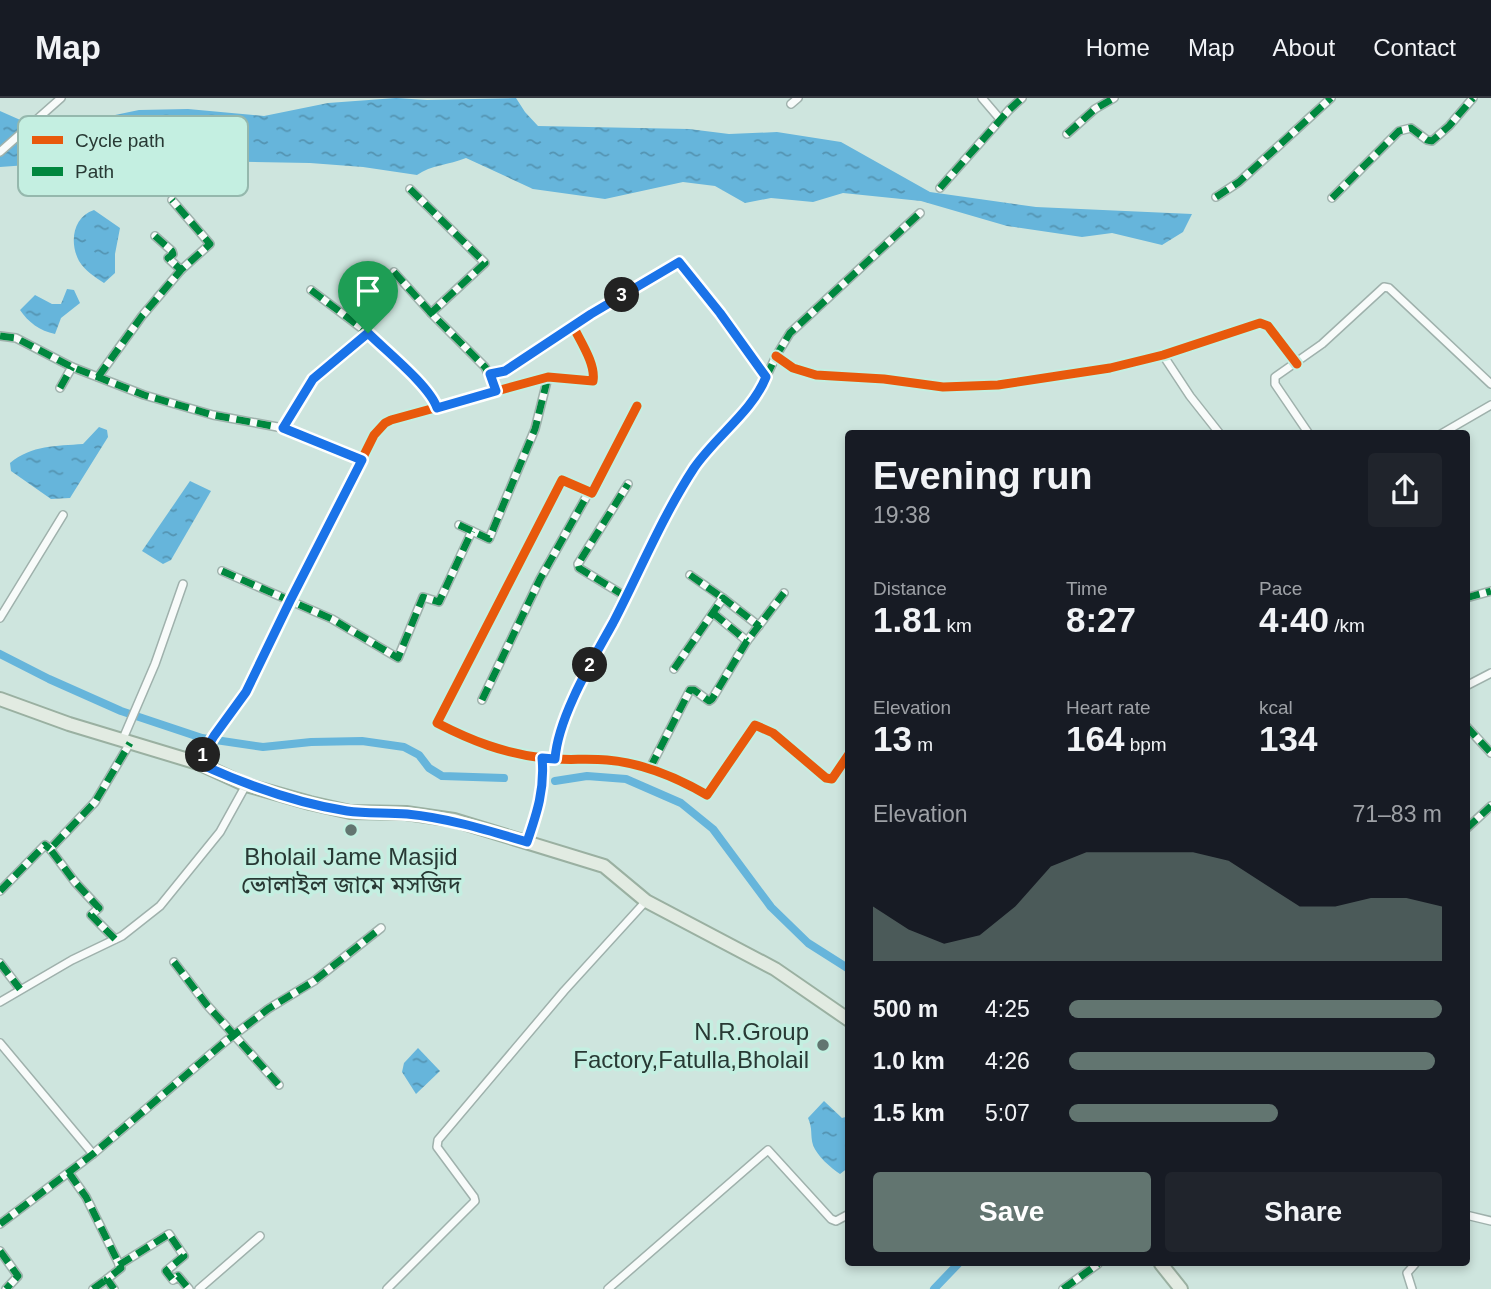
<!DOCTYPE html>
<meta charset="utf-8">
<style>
body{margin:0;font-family:Helvetica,"Noto Sans Bengali",sans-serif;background:#20242c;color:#f1f3f6;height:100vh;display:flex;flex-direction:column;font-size:26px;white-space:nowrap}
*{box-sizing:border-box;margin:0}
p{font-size:23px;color:#9ea1a6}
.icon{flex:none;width:38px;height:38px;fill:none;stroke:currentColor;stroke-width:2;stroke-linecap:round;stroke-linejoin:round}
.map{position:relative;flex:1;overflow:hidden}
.side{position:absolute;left:845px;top:332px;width:625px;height:836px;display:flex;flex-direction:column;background:#171b24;border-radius:7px;box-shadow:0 4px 10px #0003}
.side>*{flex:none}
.pin{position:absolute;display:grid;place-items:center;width:60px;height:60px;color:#fff;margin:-72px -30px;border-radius:50% 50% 50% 0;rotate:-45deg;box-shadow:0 0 7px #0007}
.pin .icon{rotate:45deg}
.km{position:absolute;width:35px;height:35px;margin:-18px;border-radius:50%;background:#222;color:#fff;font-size:19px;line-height:35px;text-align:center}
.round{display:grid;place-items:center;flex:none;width:74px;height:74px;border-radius:7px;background:#20242c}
.overview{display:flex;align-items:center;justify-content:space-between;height:119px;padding:0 28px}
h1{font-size:38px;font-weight:600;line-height:52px}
.figures{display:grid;grid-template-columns:repeat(3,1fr);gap:10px;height:119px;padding:7px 28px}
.figures div{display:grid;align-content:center}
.figures b{font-size:35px;font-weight:600}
.figures small{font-size:19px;font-weight:400}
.figures p{font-size:19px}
.chart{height:196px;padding:14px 28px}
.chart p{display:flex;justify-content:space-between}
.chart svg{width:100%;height:126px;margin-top:7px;fill:#627570;opacity:.7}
.action{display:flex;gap:14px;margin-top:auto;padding:14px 28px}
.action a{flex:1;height:80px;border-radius:7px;background:#627570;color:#fff;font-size:28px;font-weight:600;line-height:80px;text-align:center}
.action a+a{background:#20242c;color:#f1f3f6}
ul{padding:0 28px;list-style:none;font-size:23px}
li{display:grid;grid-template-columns:112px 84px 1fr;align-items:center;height:52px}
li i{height:18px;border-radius:9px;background:#627570}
header{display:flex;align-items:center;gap:42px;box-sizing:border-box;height:98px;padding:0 35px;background:#171b24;border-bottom:2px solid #363941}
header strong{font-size:33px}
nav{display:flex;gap:38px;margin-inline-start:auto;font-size:24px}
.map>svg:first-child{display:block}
</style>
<header>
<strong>Map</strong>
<nav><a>Home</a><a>Map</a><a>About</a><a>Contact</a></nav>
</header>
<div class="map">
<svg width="1491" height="1191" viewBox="0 0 1491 1191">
<defs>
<pattern id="water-ripples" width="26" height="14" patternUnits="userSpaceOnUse" patternTransform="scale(1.75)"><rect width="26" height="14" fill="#66b5db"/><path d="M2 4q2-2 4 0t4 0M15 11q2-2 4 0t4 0" fill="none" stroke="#5494b2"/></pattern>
</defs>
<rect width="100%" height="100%" fill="#cee5de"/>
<g fill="url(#water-ripples)">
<path d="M396 0 427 2 516 0 525 14 538 28 689 31 729 36 777 34 841 44 930 94 1036 109 1192 116 1183 134 1162 147 1112 135 1082 139 1007 128 921 103 843 95 813 104 771 100 745 105 715 88 683 84 605 101 533 91 466 60C449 67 431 67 417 77L363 69 310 65 203 63 166 59H137L0 69V13L43 32 139 12 188 11 264 18 328 5Z"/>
<path d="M94 112 120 130 115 156V175L104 185C95 179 85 173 79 163 69 144 73 119 94 112Z"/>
<path d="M67 191 74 192 80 205 61 220 55 236C40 233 28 224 20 212L35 197 52 206H61Z"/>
<path d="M99 329 107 332 108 339 70 400 51 401 11 373 10 365C32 347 56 348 83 346Z"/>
<path d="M190 383 211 393 171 462 163 466 142 453Z"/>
<path d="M418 950 440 973 416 996 402 974 404 965Z"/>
<path d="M824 1003 842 1020 849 1018V1069L840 1076C831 1070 817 1058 813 1047 810 1037 813 1031 808 1020Z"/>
</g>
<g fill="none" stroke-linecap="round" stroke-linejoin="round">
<g stroke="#66b5db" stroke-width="8">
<path d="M0 556 49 581 121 613 202 640 263 649 311 644 362 643 404 649 419 657 429 670 442 678 504 680"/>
<path d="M555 683 587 678 626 681 681 705 713 731 771 809 808 845 849 871"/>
<path d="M934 1191 958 1166"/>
</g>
<g stroke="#9fb1ac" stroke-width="10">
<g id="street">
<path d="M982 0 1000 21"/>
<path d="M791 6 798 0"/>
<path d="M1067 36 1095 11 1114 0"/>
<path d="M0 54 61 0"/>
<path d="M940 90 1009 12 1022 0"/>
<path d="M410 91 485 165 431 215 485 269 496 293"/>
<path d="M1216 99 1239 84 1331 0"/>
<path d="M1332 100 1399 33 1411 30 1427 42 1432 43 1449 28 1473 0"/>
<path d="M155 138 172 153 173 156 168 160 181 172"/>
<path d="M394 174 431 215"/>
<path d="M311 192 368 235 425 291 434 302 437 310"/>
<path d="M0 238 16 240 72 269 144 297 213 317 283 330 362 362"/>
<path d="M1163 257 1190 298 1220 336"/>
<path d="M776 258 793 270 816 277 884 281 943 289 998 287 1110 270 1163 257 1260 225 1268 228 1297 266"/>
<path d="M490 276 505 273 591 216 679 164 720 215 766 279"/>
<path d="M98 279 142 218 181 172 210 146 172 102"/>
<path d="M60 290 72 269"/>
<path d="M637 308 592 395 562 382 437 625C472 643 503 655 543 660 564 663 586 660 607 662 643 665 676 679 707 697L755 627 773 635 826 680 832 681 849 656"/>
<path d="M283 330 313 281 368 235"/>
<path d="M1309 336 1275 286V279L1322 246 1384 189 1389 190 1491 286"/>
<path d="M1441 336 1491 307"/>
<path d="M459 427 489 441 535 331 548 279"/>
<path d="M222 473 332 521 398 560 423 499 439 504 472 433"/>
<path d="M690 477 723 500"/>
<path d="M625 498 579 470 578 466 628 386"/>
<path d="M1466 500 1491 493"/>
<path d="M713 515 747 543"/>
<path d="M0 520 63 417"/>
<path d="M674 571 723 500 759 528"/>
<path d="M1466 588 1491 575"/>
<path d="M482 602 540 481 589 394"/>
<path d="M1466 628 1491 655"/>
<path d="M122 643 155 566 183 486"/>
<path d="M555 661 556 644 583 581 643 461 695 369 713 345 757 299 776 258 790 235 920 115"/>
<path d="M198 665 214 638 246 594 374 337 385 325 391 322 548 279 593 283C596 266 580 243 573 228"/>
<path d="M650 670 690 592H694L709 603 712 601 747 543 784 495"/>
<path d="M1466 731 1491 708"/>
<path d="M528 744C537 715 545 691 542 660"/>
<path d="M0 793 45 747 50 751"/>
<path d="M115 841 91 817 99 810 75 784 50 751 95 704 130 645"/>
<path d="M174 864 207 907 279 987"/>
<path d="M0 865 20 891"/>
<path d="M0 904 72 862 122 838 160 808 220 734 246 687"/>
<path d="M0 945 93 1056"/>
<path d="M69 1075 86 1099 121 1170 107 1181 114 1191"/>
<path d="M1466 1117 1491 1123"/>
<path d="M0 1126 93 1056 226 943 268 911 314 883 381 830"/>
<path d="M0 1153 18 1178 6 1191"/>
<path d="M119 1167 169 1136 184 1158 166 1173 173 1182 178 1178 189 1191"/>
<path d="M93 1191 107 1181"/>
<path d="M199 1191 260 1138"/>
<path d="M387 1191 475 1103 474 1099 437 1049 438 1042 564 893 646 803"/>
<path d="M608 1191 768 1052 831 1121 836 1123 849 1116"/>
<path d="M1063 1191 1098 1166"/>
<path d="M1412 1191 1407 1175 1415 1166"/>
</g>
</g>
<g stroke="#9ab0a1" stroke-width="16">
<g id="primary">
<path d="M0 601 69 626 198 665 246 687 310 705 350 714 406 715 454 722 604 768 646 803 775 871 849 922"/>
<path d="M1161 1166 1181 1191"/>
</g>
</g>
<use href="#street" stroke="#f8fbfa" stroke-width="7"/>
<use href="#primary" stroke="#e2ebe2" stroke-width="12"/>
<g stroke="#00873e" stroke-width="7" stroke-dasharray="14 7" stroke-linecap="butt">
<path d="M1067 36 1095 11 1114 0"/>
<path d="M940 90 1009 12 1022 0"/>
<path d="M410 91 485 165 431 215 485 269 492 282"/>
<path d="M1216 99 1239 84 1331 0"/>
<path d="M1332 100 1399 33 1411 30 1427 42 1432 43 1449 28 1473 0"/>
<path d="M155 138 172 153 173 156 168 160 181 172"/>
<path d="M394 174 431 215"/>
<path d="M311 192 368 235 425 291 434 302 437 310"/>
<path d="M0 238 16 240 72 269 144 297 213 317 283 330 362 362"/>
<path d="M490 276 505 273 591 216 679 164 720 215 766 279"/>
<path d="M98 279 142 218 181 172 210 146 172 102"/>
<path d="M60 290 72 269"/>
<path d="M283 330 313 281 368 235"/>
<path d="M459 427 489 441 535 331 548 279"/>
<path d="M222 473 332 521 398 560 423 499 439 504 472 433"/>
<path d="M690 477 723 500"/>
<path d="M625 498 579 470 578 466 628 386"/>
<path d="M1466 500 1491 493"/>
<path d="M713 515 747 543"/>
<path d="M674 571 723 500 759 528"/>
<path d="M482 602 540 481 589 394"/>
<path d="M1466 628 1491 655"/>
<path d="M555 661 556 644 583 581 643 461 695 369 713 345 757 299 776 258 790 235 920 115"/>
<path d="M650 670 690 592H694L709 603 712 601 747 543 784 495"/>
<path d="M1466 731 1491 708"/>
<path d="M528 744C537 715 545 691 542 660"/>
<path d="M0 793 45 747 50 751"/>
<path d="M115 841 91 817 99 810 75 784 50 751 95 704 130 645"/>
<path d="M174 864 207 907 279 987"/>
<path d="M0 865 20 891"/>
<path d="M69 1075 86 1099 121 1170 107 1181 114 1191"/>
<path d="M0 1126 93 1056 226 943 268 911 314 883 381 830"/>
<path d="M0 1153 18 1178 6 1191"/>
<path d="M119 1167 169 1136 184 1158 166 1173 173 1182 178 1178 189 1191"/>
<path d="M93 1191 107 1181"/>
<path d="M1063 1191 1098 1166"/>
</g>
<g stroke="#c4efe1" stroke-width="13">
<g id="cycleway">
<path d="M776 258 793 270 816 277 884 281 943 289 998 287 1110 270 1163 257 1260 225 1268 228 1297 266"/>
<path d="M637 308 592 395 562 382 437 625C472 643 503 655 543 660 564 663 586 660 607 662 643 665 676 679 707 697L755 627 773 635 826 680 832 681 849 656"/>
<path d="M198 665 214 638 246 594 374 337 385 325 391 322 548 279 593 283C596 266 580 243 573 228"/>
</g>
</g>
<use href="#cycleway" stroke="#e8590c" stroke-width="9"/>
</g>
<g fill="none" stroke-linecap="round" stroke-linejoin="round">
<g stroke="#fff" stroke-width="14">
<path id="route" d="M679 164 720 215 766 279C752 314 716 338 694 370 662 419 640 473 613 525 592 563 558 619 555 661L542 660C545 691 537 715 527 744 487 732 448 720 407 716 387 714 367 716 347 713 295 705 246 687 198 665L214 638 246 594 290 503 362 362 283 330 313 281 368 235C386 253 430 288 437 310L496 293 490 276 505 273 591 216Z"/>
</g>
<use href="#route" stroke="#1a73e8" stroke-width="9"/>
</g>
<g fill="#627570" stroke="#c4efe1" stroke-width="2.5">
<circle cx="351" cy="732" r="7"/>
<circle cx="823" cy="947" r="7"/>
</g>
<g text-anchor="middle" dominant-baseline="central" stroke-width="7" stroke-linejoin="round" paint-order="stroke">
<g font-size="24" fill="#283934" stroke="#c4efe1">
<text x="351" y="758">Bholail Jame Masjid<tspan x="351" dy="28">ভোলাইল জামে মসজিদ</tspan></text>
<text x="809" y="933" text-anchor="end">N.R.Group<tspan x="809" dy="28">Factory,Fatulla,Bholail</tspan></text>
</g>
</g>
<rect x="18" y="18" width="230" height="80" rx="10" fill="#c4efe1" stroke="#95b8ad" stroke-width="2"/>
<rect x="32" y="38" width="31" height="8" fill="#e8590c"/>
<rect x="32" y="69" width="31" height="9" fill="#00873e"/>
<g font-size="19" fill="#283934">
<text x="75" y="49">Cycle path</text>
<text x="75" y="80">Path</text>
</g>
</svg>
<div class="pin" style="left:368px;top:235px;background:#1e9e55"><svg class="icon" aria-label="arrive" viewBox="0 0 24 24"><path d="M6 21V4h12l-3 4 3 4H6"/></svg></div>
<b class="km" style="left:203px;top:657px">1</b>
<b class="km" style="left:590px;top:567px">2</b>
<b class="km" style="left:622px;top:197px">3</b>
<section class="side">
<div class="overview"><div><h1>Evening run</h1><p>19:38</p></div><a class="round"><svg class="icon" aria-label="share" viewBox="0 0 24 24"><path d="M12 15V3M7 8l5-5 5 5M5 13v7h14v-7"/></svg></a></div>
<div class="figures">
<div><p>Distance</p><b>1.81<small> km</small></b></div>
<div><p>Time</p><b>8:27</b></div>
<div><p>Pace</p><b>4:40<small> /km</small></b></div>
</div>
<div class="figures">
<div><p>Elevation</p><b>13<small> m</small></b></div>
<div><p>Heart rate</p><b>164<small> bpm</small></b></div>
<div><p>kcal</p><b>134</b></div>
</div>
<div class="chart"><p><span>Elevation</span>71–83 m</p>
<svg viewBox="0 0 160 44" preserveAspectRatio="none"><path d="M0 44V25L10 33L20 38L30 35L40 25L50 11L60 6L70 6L80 6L90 6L100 9L110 17L120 25L130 25L140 22L150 22L160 25V44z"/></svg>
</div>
<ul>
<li><b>500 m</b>4:25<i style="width:100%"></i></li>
<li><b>1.0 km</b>4:26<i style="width:98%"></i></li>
<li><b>1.5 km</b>5:07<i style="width:56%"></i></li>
</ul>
<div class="action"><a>Save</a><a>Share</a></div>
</section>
</div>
